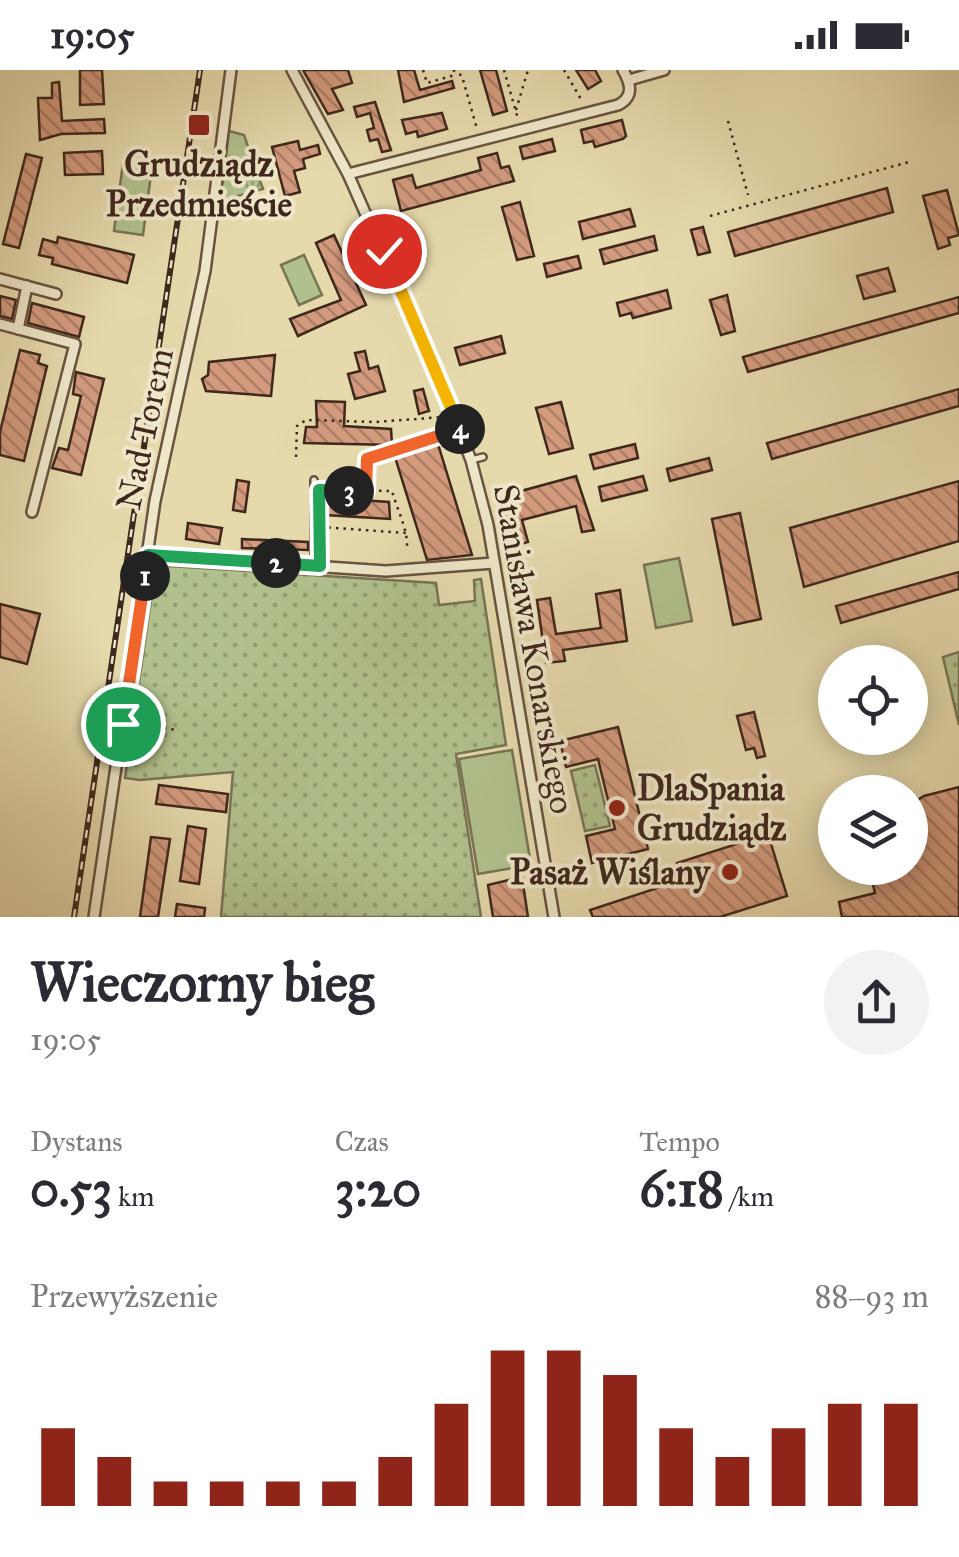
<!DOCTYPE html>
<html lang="pl">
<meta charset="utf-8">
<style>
body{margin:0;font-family:"IM FELL Great Primer",serif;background:#f2f2f3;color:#2b2b33;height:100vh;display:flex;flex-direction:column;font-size:38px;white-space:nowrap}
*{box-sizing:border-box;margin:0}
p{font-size:32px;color:#7c7c81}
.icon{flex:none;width:55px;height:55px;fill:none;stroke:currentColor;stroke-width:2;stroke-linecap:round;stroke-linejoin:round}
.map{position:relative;height:847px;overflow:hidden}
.drawer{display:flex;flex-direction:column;background:#fff;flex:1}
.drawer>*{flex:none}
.fabs{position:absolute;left:818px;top:575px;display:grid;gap:20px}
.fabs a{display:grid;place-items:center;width:110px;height:110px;border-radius:50%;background:#fff;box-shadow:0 5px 25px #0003;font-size:50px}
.pin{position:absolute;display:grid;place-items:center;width:85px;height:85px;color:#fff;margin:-42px;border:5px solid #fff;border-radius:50%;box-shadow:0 2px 10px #0007}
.km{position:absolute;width:50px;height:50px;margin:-25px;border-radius:50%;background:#222;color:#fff;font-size:28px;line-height:50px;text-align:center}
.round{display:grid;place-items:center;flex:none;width:105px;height:105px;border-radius:52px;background:#f2f2f3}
.overview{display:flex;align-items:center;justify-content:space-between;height:170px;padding:0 30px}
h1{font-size:55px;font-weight:700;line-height:75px}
.figures{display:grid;grid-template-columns:repeat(3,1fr);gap:15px;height:170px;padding:10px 30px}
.figures div{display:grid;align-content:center}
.figures b{font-size:50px;font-weight:700}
.figures small{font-size:28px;font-weight:400}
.figures p{font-size:28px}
.chart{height:280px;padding:20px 30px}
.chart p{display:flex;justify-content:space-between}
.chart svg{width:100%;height:180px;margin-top:10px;stroke:#8f2418;stroke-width:6}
.status{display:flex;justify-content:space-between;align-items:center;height:70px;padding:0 50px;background:#fff;direction:ltr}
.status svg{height:28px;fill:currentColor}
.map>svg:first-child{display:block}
</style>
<div class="status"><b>19:05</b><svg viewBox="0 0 49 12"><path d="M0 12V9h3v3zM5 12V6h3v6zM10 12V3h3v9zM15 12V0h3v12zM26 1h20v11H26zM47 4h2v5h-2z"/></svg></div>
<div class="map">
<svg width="959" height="847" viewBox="0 0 959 847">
<defs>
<pattern id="grass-dots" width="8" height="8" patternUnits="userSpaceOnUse" patternTransform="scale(2.5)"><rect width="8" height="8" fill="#b1c18d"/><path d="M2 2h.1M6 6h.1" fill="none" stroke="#919d72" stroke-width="1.8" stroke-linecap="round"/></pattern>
<pattern id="park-tufts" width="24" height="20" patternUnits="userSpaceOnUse" patternTransform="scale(2.5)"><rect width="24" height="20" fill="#b1c18d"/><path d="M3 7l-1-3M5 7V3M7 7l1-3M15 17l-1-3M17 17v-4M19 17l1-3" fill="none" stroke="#919d72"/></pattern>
<pattern id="building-back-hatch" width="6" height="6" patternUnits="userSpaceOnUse" patternTransform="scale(2.5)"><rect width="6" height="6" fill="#d39a7d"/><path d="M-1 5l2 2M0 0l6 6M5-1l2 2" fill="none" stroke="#ad7e66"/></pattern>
</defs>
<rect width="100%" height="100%" fill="#e6daad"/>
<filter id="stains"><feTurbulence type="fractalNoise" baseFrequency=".002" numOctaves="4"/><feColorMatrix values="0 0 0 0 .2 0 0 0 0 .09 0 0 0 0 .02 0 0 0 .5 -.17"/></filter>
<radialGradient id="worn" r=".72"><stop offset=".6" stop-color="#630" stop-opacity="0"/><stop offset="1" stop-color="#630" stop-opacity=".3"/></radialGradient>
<g fill="url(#grass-dots)" stroke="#787454" stroke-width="2.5">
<path d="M169 496 436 513 439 535 475 531 474 510 481 509 506 675 456 684 481 847H221L233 702 140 710 125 708 155 503Z"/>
<path d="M959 582V655L943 587Z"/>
<path d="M595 695 610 756 585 761 571 701Z"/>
</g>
<path fill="url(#park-tufts)" stroke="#787454" stroke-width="2.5" d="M229 61 244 65 263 119 220 131Z"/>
<g fill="#b1c18d" stroke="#787454" stroke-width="2.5">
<path d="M123 93 152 97 143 165 114 161Z"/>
<path d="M304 185 322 225 299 235 281 195Z"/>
<path d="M679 488 692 551 656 558 644 495Z"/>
<path d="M512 680 531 795 478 804 459 689Z"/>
</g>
<g fill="url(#building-back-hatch)" stroke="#3e271c" stroke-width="2.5">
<path d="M80 0H102L104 34 80 35Z"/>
<path d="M303 0H348L352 13 332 19 343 40 328 44Z"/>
<path d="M398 0H414L420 20 452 11 454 18 404 32Z"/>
<path d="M480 0H496L507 41 493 45Z"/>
<path d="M576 0H595L601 11 588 19Z"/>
<path d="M59 12 62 51 104 49 105 63 61 64 40 70 38 28H52V13Z"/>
<path d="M375 32 391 80 382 82 378 69 370 71 367 60 374 58 370 43 357 47 354 37Z"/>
<path d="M442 43 447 59 418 67 417 61 406 64 402 50Z"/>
<path d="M622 50 626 66 623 69 595 77 593 71 584 73 581 60Z"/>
<path d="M552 69 555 81 523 89 520 77Z"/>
<path d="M298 71 300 80 318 75 320 84 303 89 305 98 294 101 300 122 285 126 272 77Z"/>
<path d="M102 81 103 104 65 105 64 83Z"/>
<path d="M497 83 501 98 509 96 514 111 401 141 393 110 412 105 416 118 481 100 478 88Z"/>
<path d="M26 84 42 88 19 178 3 174Z"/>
<path d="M887 118 893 142 735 186 728 162Z"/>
<path d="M947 120 959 165 948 168 950 175 938 179 923 126Z"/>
<path d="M520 132 534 186 517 190 502 137Z"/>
<path d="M630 139 635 156 583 169 579 152Z"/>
<path d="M703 157 710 182 698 185 691 160Z"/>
<path d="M334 165 366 235 298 266 290 249 341 230 316 173Z"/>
<path d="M654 166 657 180 604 194 600 180Z"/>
<path d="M58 167 134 185 127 213 52 194 53 188 39 185 43 169 57 173Z"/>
<path d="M578 186 581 198 547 207 544 194Z"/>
<path d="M888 198 895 221 864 229 857 206Z"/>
<path d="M667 220 671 238 633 248 631 243 620 246 617 233Z"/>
<path d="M727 225 735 261 721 265 710 230Z"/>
<path d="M0 226 16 230 12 249 0 246Z"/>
<path d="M959 227V243L748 302 743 287Z"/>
<path d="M32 233 84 247 79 267 28 253Z"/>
<path d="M501 266 505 283 460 295 455 278Z"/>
<path d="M20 280 40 285 38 293 47 296 24 391 0 385V362Z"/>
<path d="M365 281 369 299 378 296 385 321 355 329 348 304 360 301 355 283Z"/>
<path d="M275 285 271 326 206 321 202 309 208 305 209 292Z"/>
<path d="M76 302 104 309 81 405 52 398 59 378 68 380 81 326 73 324Z"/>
<path d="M423 319 429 341 419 344 414 321Z"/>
<path d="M959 319V336L772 389 767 373Z"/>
<path d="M316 331 345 332 344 356 391 359 392 375 304 373 306 357H317Z"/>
<path d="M561 332 573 378 549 384 536 338Z"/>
<path d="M438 374 472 485 427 490 395 387Z"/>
<path d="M635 374 638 388 594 399 590 385Z"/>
<path d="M709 388 712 400 670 411 667 399Z"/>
<path d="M576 406 594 460 582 462 576 436 522 450 528 472 507 478 498 444 514 440 510 424Z"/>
<path d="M643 406 647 420 602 431 599 417Z"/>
<path d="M237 410 249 412 245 442 233 440Z"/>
<path d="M959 411V471L804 517 790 458Z"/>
<path d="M329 428 389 432 390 449 325 445Z"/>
<path d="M740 443 761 549 733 555 712 449Z"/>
<path d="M188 453 222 458 219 474 186 469Z"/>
<path d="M242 469 308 472V480L242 478Z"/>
<path d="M959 502V519L841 553 836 536Z"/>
<path d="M620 520 627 571 563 580 565 591 546 593 537 530 550 528 556 564 601 558 596 524Z"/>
<path d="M0 534 40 544 27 594 0 587Z"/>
<path d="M754 642 765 686 757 688 754 678 746 680 737 646Z"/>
<path d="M618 657 648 779 592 793 586 766 615 759 598 689 566 697 560 671Z"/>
<path d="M159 715 228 724 226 742 156 734Z"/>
<path d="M959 717V847H842L839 832 875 823 869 798H910V735L924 726Z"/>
<path d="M188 756 206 759 199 814 180 811Z"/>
<path d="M768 764 787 826 720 847H593L590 840 682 810 677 793Z"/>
<path d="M151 767 170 769 158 847H140Z"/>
<path d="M522 807 528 847H493L488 815Z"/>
<path d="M177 834 205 838 204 847H175Z"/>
</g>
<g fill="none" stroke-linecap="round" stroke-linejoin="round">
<g stroke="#685440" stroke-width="10">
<g id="lane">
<path d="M367 389 458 361"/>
<path d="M471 390 483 387"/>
<path d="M314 410V496"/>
</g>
</g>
<g stroke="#685440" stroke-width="14">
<g id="street">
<path d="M292 0 348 104 443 319 471 390 488 455 554 847"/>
<path d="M629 10 664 0"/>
<path d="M348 104 618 35C634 27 631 14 623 0"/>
<path d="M0 209 56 224"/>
<path d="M0 254 75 274 32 442"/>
<path d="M18 259 27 216"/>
<path d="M148 485 386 501 494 493"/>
<path d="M94 847 155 431 205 201 231 0"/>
</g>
</g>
<g stroke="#3e271c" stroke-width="2.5" stroke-dasharray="2.5 5" stroke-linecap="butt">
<path d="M423 0 427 13 455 5"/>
<path d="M453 0 462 6 477 59"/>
<path d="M504 0 518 49"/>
<path d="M564 0 582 31"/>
<path d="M516 40 528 0"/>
<path d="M728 51 748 125"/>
<path d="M710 146 909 92"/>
<path d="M296 387 297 356 306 350 375 352 443 347"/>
<path d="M319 420 392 421C397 439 408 460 407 477"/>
<path d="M366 421 367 395"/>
<path d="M321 457 406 463"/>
<path d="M134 655 179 660"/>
</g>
<use href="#lane" stroke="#efe7ca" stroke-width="5"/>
<use href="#street" stroke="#efe7ca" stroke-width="9"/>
<g stroke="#3e271c" stroke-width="6">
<path id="rail" d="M74 847 200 0"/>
</g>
<use href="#rail" stroke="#efe7ca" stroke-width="2.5" stroke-dasharray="8" stroke-linecap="butt"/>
</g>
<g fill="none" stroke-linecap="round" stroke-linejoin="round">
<g stroke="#fff" stroke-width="20">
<path id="split-1" d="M123 654 145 506"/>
</g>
<g stroke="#fff" stroke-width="20">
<path id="split-2" d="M145 506 148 485 276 493"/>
</g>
<g stroke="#fff" stroke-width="20">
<path id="split-3" d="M276 493 320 496 319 420 349 421"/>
</g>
<g stroke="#fff" stroke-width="20">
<path id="split-4" d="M349 421H366L367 389 460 359"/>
</g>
<g stroke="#fff" stroke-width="20">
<path id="split-5" d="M401 221 460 359"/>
</g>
<g stroke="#fff" stroke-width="20">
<path id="split-6" d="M384 181 401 221"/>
</g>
<use href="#split-1" stroke="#f0652b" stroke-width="12"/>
<use href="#split-2" stroke="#22a559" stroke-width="12"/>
<use href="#split-3" stroke="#22a559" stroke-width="12"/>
<use href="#split-4" stroke="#f0652b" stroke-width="12"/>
<use href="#split-5" stroke="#f5b400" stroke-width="12"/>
<use href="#split-6" stroke="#f5b400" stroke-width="12"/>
</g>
<g fill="#8f2418" stroke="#efe7ca" stroke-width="4">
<rect x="187" y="43" width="24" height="24" rx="5"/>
<circle cx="617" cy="738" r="10"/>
<circle cx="730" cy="802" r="10"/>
</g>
<g text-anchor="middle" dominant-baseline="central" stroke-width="8" stroke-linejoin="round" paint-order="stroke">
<g font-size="35" font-weight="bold" fill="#3e271c" stroke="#efe7ca">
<text x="199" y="94">Grudziądz<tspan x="199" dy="40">Przedmieście</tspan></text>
<text x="637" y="718" text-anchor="start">DlaSpania<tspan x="637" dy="40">Grudziądz</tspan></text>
<text x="710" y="802" text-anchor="end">Pasaż Wiślany</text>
</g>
<g font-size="35" fill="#3e271c" stroke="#efe7ca">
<text transform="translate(145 359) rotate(-78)">Nad Torem</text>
<text transform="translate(534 579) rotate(80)">Stanisława Konarskiego</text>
</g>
</g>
<rect width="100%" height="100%" filter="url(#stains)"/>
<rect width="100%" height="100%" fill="url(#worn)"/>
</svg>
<div class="fabs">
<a><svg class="icon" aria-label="locate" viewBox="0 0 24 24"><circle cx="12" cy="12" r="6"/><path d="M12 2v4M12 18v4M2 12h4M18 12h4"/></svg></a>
<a><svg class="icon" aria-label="layers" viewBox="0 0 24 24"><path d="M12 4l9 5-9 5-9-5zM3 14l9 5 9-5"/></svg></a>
</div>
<div class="pin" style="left:123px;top:654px;background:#1e9e55"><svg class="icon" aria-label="arrive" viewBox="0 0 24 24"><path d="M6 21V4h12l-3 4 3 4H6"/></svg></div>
<div class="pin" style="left:384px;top:181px;background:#d93025"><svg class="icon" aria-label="check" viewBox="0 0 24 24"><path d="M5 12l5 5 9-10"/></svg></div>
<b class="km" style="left:145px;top:506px">1</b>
<b class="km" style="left:276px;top:493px">2</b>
<b class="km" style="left:349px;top:421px">3</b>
<b class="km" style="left:460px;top:359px">4</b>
</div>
<section class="drawer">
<div class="overview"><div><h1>Wieczorny bieg</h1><p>19:05</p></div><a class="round"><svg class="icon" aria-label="share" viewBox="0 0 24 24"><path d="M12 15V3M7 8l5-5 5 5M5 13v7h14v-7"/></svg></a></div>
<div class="figures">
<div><p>Dystans</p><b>0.53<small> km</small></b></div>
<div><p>Czas</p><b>3:20</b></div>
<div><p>Tempo</p><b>6:18<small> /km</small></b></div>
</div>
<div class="chart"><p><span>Przewyższenie</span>88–93 m</p>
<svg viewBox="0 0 160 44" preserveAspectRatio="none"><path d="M5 44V25M15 44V32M25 44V38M35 44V38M45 44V38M55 44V38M65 44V32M75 44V19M85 44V6M95 44V6M105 44V12M115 44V25M125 44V32M135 44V25M145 44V19M155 44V19"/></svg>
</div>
</section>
